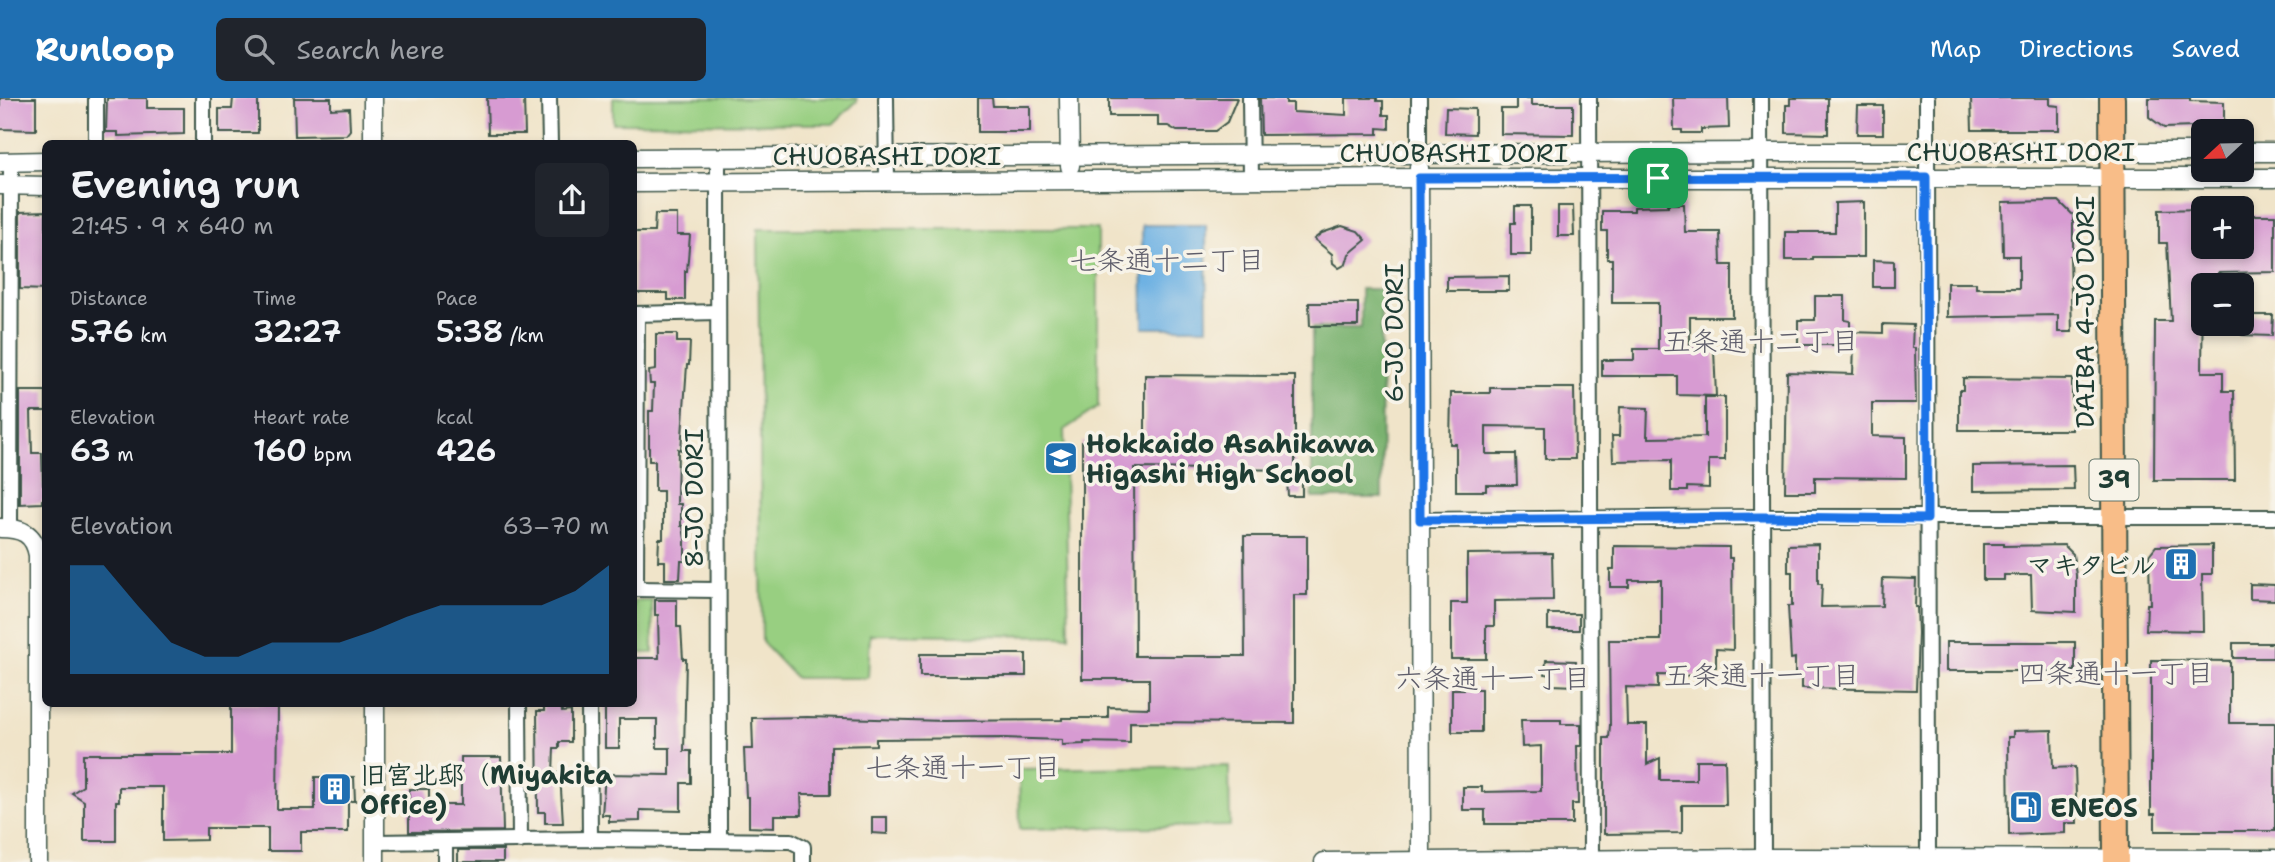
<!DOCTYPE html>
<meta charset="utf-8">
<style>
body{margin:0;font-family:"Shantell Sans","Klee One",sans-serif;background:#20242c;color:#f1f3f6;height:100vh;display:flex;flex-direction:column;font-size:26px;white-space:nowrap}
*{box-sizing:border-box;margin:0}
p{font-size:23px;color:#9ea1a6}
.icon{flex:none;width:38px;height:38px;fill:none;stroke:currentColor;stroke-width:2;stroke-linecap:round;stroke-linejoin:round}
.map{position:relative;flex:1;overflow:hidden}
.details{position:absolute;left:42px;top:42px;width:595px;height:567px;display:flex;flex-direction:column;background:#171b24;border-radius:10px;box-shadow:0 4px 10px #0003}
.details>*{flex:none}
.needle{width:46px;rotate:248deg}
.controls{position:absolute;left:2191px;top:21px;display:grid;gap:14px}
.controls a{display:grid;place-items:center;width:63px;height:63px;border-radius:10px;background:#171b24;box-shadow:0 4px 10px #0003;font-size:35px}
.pin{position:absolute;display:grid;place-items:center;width:60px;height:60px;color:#fff;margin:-30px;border-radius:14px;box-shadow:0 4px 10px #0006}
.round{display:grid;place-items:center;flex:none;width:74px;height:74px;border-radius:10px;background:#20242c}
.summary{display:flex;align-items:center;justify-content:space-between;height:119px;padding:0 28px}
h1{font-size:38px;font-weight:600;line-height:52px}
.stats{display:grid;grid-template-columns:repeat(3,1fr);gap:10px;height:119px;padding:7px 28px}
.stats div{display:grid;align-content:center}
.stats b{font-size:30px;font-weight:600}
.stats small{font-size:19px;font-weight:400}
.stats p{font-size:19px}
.chart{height:196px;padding:14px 28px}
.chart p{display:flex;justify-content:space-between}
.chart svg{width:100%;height:126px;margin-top:7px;fill:#1f6fb2;opacity:.7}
header{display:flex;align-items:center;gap:42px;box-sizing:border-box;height:98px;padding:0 35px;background:#1f6fb2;color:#fff}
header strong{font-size:33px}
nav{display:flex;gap:38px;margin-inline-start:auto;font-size:24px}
.search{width:490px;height:63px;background:#20242c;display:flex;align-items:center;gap:18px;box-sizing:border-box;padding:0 24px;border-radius:10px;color:#9ea1a6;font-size:26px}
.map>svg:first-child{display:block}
</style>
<header>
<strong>Runloop</strong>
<div class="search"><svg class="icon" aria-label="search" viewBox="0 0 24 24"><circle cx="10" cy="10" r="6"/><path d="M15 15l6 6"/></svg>Search here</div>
<nav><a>Map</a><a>Directions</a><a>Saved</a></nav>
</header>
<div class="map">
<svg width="2275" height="764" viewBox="0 0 2275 764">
<rect width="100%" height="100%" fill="#f7f3e8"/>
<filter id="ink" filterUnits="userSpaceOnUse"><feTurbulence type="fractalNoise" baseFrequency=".0143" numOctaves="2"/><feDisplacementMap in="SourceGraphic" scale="14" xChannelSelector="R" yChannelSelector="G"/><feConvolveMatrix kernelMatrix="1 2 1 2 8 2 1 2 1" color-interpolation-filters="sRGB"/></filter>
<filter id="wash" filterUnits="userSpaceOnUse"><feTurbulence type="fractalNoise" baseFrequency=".00686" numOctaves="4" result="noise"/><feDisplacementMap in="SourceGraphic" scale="28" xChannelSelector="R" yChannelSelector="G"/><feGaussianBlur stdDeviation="1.57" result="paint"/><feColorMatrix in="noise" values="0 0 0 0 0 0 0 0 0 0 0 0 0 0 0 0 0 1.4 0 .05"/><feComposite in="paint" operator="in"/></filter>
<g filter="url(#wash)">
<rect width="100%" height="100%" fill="#f0e4c9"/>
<g fill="#98cf81" stroke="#5c865a" stroke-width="2">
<path d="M613 0H857V3L833 26 613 25Z"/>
<path d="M758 131H1098V309L1064 332 1069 538 870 536 868 580H796L762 544Z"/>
<path d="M634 503H652L653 555H634Z"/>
<path d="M1229 668 1230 728 1020 731 1019 671Z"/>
</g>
<path fill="#7ab26f" stroke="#4c7852" stroke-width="2" d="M1361 191H1381L1382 400H1312V230H1361Z"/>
<path fill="#6db1e3" stroke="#46778c" stroke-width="2" d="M1142 127H1206L1207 230H1143Z"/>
<g id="blocks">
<g fill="#d79bd2">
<path d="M0 0H36V32L0 31Z"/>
<path d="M107 0H147V10H184V36L118 38V34H106Z"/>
<path d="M233 0H258V35H219V11H232Z"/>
<path d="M294 0H331V11L349 10 350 32 346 37 295 38Z"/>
<path d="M487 0H524L525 36H488Z"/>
<path d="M978 0H992L993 8H1030V34H978Z"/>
<path d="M1109 0H1237L1227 24 1215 33H1177L1168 28H1158V18H1109Z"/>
<path d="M1260 0H1286V5H1293V14L1346 17V0H1377V3H1383V17H1389V31L1378 30V36L1261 37Z"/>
<path d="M1516 0H1531V7H1573V37L1501 36V11H1516Z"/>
<path d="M1673 0H1728L1729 30 1701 31V35H1682V32H1674Z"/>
<path d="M1790 0H1828V36L1786 35V7H1790Z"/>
<path d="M1971 0H2050V7L2059 8V32H1972Z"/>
<path d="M2149 0H2190V3L2224 4V28L2164 30 2149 19Z"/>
<path d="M1858 8H1883V36H1857Z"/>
<path d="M1446 10 1475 11V36L1445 35Z"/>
<path d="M2059 103 2073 117V158H2070L2072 234H2058V217L1947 219V185H1976V190H2019V158H2003L2002 104Z"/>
<path d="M1864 104V159H1813V162H1785V134H1835V105Z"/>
<path d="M1668 106H1684L1685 134H1720L1721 167H1732V219H1690V251H1714L1716 298 1677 297V278H1602V262H1634V251H1658V205H1612V161H1607V133H1602V113H1634V109L1668 108Z"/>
<path d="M1515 108H1531V157H1511V125H1515Z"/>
<path d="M1558 108H1573L1574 138H1558Z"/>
<path d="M2203 111V149H2242V117H2275V174L2218 175V187H2203L2202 274H2223V293H2234L2235 382H2154L2155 223H2171L2167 145H2159V112Z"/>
<path d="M46 113V192L20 191V114Z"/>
<path d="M655 116H677V137H690L687 173H685V202H668V195H634V134H654Z"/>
<path d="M1342 128 1358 133 1366 142 1349 156 1346 166 1339 170 1333 165 1332 156 1314 141 1322 135Z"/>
<path d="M1873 162 1894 163V189H1873Z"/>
<path d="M1509 178V193H1447V179Z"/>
<path d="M1815 198H1845V222L1850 223V234L1883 235V226L1913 227 1912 250H1915L1916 305H1872V338L1906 339V380L1815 379V394H1785L1787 274 1853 276 1854 247H1798V222H1815Z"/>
<path d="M1309 205H1358V228H1310Z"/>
<path d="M2242 217H2273L2272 238 2242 237Z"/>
<path d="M656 236H677V244H690L689 267H687L681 352 678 351 677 406H681V428H683L685 441V463H681L680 481H665V463H658L659 441H663V393H655V363H649V313H653L654 286H650L649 273 656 272Z"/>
<path d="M1145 277 1295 278V372L1134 370 1135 558H1245L1244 438H1307V497H1294V625L1130 624V645L1084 644V646L1062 647V642L1004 640 876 641V647L831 648V696H801L802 717H774V730L749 729V699H746L744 651H753L752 620 808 619 943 623 1062 622V620H1108V609L1149 610V581H1082V344H1145Z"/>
<path d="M1963 280 2072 281V332H1959V292H1963Z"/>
<path d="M1490 290H1574L1575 361H1545V329L1486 328V356H1516L1517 387H1486V393H1456V346H1450L1451 295H1490Z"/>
<path d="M20 293H46V313H31L32 355H42L43 387H46V402H42V405L20 406Z"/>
<path d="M1705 299H1725V362H1709V390L1687 389V393H1671V362L1613 363 1612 338H1619L1620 309 1648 310 1647 338H1649V340L1705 339Z"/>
<path d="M2073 367 2074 392 1973 393V368Z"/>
<path d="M1287 381H1302V398H1288Z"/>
<path d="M1818 446V486H1822L1821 509 1882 508 1883 480 1916 481 1915 509H1917L1918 535 1916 592 1802 590V579H1795V560L1791 561 1788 508H1792V474H1788V447Z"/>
<path d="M1983 446H2004V448L2064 447 2073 456 2076 477V514L2032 512 2031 477H2004V482H1983Z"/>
<path d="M2212 447V476H2202L2203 533 2146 532 2147 506H2150L2149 457 2156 448Z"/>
<path d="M1614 448 1729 449V460H1732L1733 552 1716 551V569H1710V578L1658 577V590L1626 589 1627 627H1647V666L1660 660V682H1696V662H1725L1726 707H1682V735L1604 736V640H1609L1610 627 1609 542H1661V482H1629V489H1610V471H1614Z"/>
<path d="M1552 455 1553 502 1494 503V528H1486V561H1451V505H1467V456Z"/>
<path d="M2250 486 2275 487V502L2250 501Z"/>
<path d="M655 502H677V529H681L683 561H686L684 653H691V685H681V713L640 712V723L609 724V717H602L605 676 670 677V650H657V621H619V650H605V606H634V560H659L658 517H655Z"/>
<rect x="1548" y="516" width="31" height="16"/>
<rect x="1946" y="544" width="129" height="29"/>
<rect x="2233" y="545" width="40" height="15"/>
<rect x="920" y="556" width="106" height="22"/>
<path d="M1546 562 1576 563V588L1552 587V577L1545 576Z"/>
<path d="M2151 562 2230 563V625H2275V733H2155V716H2151Z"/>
<rect x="1452" y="591" width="29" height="43"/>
<path d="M231 606H278L277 711H315V679H354L355 703H348V734H301V753H268V730H206V742L163 743V689H119V703H116V743H84V703L72 695 83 688V656H231Z"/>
<path d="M544 606H561L562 614 571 613V644H559V650H554L553 675H560L563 725H545V714H538L537 613H544Z"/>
<path d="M1521 622H1561V626H1581V648H1577L1578 706H1572V726H1485V712H1463V689H1482V694L1541 693V648L1522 649Z"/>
<path d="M2052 632 2053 670 2075 669 2077 725H2065V735L2009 737 2008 639H2013V633Z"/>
<path d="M461 659H501L503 733 409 734V691H429V707H461Z"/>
<path d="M872 719H887V736L872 735Z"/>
<rect x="458" y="752" width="45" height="12"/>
</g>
</g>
</g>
<g filter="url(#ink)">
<use href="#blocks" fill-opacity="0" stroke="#3e564a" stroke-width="2"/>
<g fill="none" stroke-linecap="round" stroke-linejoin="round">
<g stroke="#3e564a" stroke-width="18">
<g id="minor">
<path d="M96 0V46"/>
<path d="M203 0V46"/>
<path d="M549 0 550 46"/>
<path d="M886 0 887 83"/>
<path d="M1250 0 1251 81"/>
<path d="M1419 0V55"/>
<path d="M1589 0 1591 764"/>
<path d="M1761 0 1763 764"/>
<path d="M1927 0 1928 764"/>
<path d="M718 59 719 741"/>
<path d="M634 216 718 214"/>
<path d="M1420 422 1762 419H2275"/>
<path d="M10 430 11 64"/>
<path d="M634 491 717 492"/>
<path d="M636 491 637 216"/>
<path d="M519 606 520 743"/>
<path d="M589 606 590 741"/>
<path d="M445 743V764"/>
<path d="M375 744 590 741 791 743 803 749V764"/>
</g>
</g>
<g stroke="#3e564a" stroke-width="21">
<g id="tertiary">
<path d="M373 0V46"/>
<path d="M1069 0 1070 68"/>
<path d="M2242 54H2275"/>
<path d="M634 60 1761 54H2203"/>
<path d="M0 64 46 63"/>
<path d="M1419 69 1421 764"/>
<path d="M634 85 1419 80H2275"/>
<path d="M0 87 46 88"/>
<path d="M0 430C21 430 34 435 38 457V764"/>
<path d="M375 606V764"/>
<path d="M1324 764 1763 760 2275 761"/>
</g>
</g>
<g stroke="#3e564a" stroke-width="28">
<path id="trunk" d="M2112 0 2116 764"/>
</g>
<use href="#minor" stroke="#fff" stroke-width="14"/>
<use href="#tertiary" stroke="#fff" stroke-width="18"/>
<use href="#trunk" stroke="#f8bd88" stroke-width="24"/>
</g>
</g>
<g fill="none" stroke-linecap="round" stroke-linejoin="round" filter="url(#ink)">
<g stroke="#fff" stroke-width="14">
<path id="route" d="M1926 79 1927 421 1762 419 1420 422 1419 80Z"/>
</g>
<use href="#route" stroke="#1a73e8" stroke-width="9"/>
</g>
<defs>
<g id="school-square" transform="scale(1.75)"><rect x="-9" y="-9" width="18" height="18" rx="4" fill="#1f6fb2" stroke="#f7f3e8"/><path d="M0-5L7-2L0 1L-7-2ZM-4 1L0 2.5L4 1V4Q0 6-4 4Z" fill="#fff"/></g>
<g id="building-square" transform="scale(1.75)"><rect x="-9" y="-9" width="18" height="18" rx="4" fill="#1f6fb2" stroke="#f7f3e8"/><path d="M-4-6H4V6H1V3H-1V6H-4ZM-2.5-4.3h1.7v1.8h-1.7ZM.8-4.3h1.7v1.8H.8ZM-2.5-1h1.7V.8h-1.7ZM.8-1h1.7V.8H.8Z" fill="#fff"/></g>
<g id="fuel-square" transform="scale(1.75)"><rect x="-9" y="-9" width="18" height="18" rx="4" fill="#1f6fb2" stroke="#f7f3e8"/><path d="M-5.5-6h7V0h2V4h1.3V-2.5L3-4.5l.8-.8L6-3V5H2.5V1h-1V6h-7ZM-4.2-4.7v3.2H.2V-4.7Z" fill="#fff"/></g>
</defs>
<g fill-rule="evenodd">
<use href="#school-square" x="1061" y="360"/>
<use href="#building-square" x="2181" y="466"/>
<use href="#building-square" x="335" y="691"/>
<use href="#fuel-square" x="2026" y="709"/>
</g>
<g text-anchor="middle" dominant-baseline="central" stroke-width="7" stroke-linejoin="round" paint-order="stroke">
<rect fill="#f7f3e8" stroke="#60746a" stroke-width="2" x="2089.5" y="361.5" width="49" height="41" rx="5"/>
<g font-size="24" font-weight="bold" fill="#1f3d34">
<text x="2114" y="382">39</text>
</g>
<g font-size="26" fill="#1f3d34" stroke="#f7f3e8">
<text x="2021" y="53">CHUOBASHI DORI</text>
<text x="1454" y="54">CHUOBASHI DORI</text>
<text x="887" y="57">CHUOBASHI DORI</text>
<text transform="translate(2084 214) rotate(-90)">DAIBA 4-JO DORI</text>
<text transform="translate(1393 235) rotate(-90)">6-JO DORI</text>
<text transform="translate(693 400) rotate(-90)">8-JO DORI</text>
</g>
<g font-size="26" font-weight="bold" fill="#1f3d34" stroke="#f7f3e8" text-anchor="start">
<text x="1086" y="345">Hokkaido Asahikawa<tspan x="1086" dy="30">Higashi High School</tspan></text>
<text x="2156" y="466" text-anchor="end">マキタビル</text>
<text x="360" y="676">旧宮北邸（Miyakita<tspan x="360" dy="30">Office)</tspan></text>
<text x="2050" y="709">ENEOS</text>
</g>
<g font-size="28" fill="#5f5e6b" stroke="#f7f3e8">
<text x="1167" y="162">七条通十二丁目</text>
<text x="1761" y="243">五条通十二丁目</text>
<text x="2116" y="575">四条通十一丁目</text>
<text x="1762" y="577">五条通十一丁目</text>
<text x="1493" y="580">六条通十一丁目</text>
<text x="963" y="669">七条通十一丁目</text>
</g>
</g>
</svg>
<div class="controls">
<a><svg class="needle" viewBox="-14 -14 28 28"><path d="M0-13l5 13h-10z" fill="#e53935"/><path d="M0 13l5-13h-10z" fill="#9ea1a6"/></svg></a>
<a>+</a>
<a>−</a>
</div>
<div class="pin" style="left:1658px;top:80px;background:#1e9e55"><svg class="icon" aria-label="arrive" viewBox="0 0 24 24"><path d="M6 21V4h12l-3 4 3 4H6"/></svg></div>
<section class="details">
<div class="summary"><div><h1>Evening run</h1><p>21:45 · 9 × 640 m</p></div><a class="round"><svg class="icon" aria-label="share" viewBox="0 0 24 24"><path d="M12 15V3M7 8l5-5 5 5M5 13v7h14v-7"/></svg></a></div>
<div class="stats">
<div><p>Distance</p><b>5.76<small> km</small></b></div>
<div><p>Time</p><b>32:27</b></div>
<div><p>Pace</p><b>5:38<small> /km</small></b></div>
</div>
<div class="stats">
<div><p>Elevation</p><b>63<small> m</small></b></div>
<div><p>Heart rate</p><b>160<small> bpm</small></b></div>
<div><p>kcal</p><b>426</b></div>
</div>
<div class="chart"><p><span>Elevation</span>63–70 m</p>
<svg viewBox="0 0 160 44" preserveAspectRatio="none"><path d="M0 44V6L10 6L20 20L30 33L40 38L50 38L60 33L70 33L80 33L90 29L100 24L110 20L120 20L130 20L140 20L150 15L160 6V44z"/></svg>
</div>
</section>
</div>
